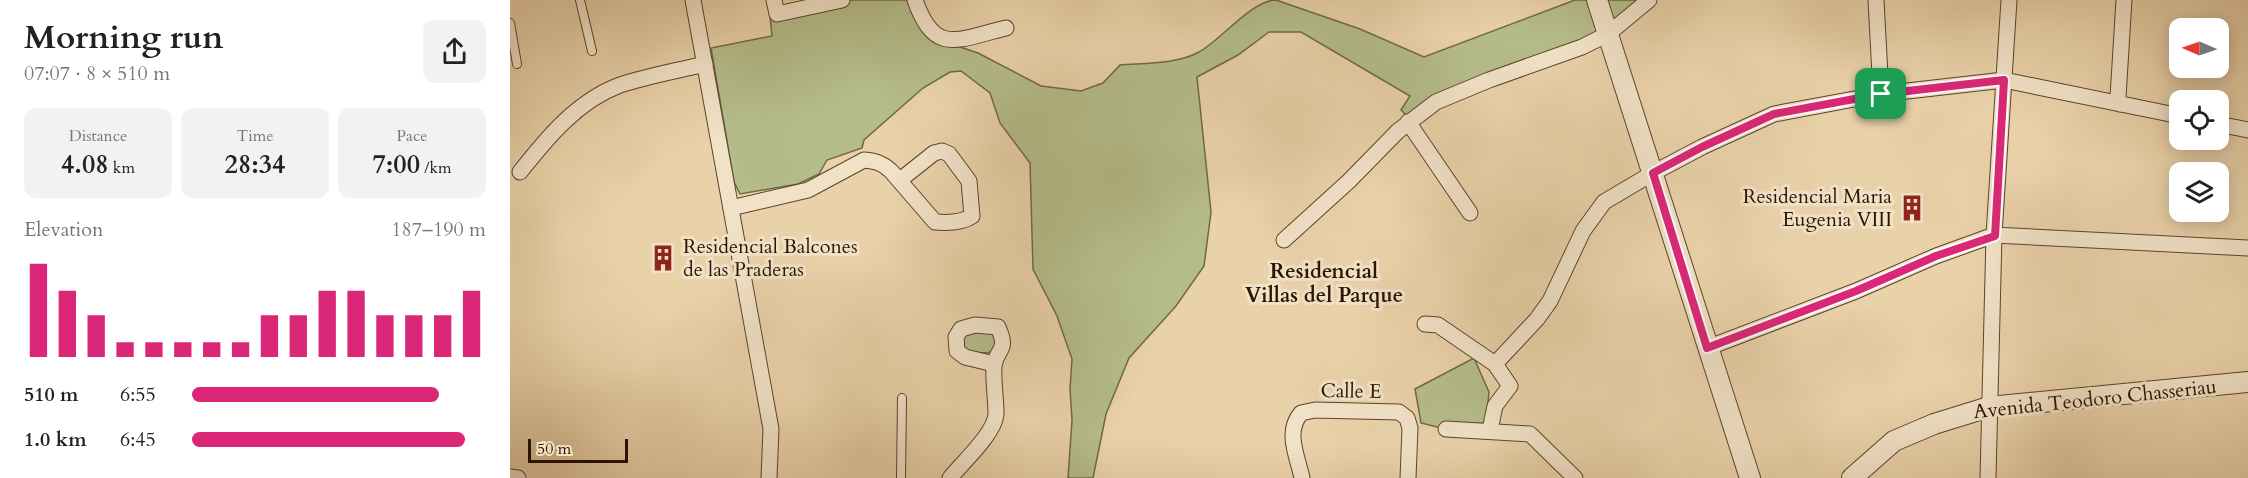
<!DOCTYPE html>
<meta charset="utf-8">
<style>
body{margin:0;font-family:Cardo,serif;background:#f2f2f2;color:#222;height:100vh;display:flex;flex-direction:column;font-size:22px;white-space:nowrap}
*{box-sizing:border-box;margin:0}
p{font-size:20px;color:#767676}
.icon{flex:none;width:33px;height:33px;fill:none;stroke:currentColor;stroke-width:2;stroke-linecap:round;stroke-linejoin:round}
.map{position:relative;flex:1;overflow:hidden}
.sheet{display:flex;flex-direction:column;background:#fff;width:510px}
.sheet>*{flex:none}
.needle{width:39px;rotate:272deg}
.controls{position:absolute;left:1659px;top:18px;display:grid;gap:12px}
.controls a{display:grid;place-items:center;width:60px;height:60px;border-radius:12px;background:#fff;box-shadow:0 3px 15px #0003;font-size:30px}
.scale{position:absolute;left:18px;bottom:15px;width:100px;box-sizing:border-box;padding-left:6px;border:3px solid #2b1500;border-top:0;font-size:16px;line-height:21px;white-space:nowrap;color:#2b1500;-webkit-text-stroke:4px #f1e1c7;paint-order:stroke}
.pin{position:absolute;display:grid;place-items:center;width:51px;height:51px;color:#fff;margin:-26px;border-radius:12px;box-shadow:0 3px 9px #0006}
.round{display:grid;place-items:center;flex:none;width:63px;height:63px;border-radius:12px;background:#f2f2f2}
.overview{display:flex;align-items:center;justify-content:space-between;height:102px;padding:0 24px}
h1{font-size:33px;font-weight:600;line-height:45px}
.metrics{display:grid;grid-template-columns:repeat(3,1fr);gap:9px;height:102px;padding:6px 24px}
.metrics div{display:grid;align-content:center;border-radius:12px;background:#f2f2f2;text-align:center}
.metrics b{font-size:26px;font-weight:600}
.metrics small{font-size:16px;font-weight:400}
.metrics p{font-size:16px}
.chart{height:168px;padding:12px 24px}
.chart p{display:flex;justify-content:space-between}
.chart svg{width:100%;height:108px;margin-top:6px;stroke:#db2777;stroke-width:6}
ul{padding:0 24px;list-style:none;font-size:20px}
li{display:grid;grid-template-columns:96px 72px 1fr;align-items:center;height:45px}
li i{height:15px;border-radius:8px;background:#db2777}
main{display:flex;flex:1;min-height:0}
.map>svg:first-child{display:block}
</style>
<main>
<section class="sheet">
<div class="overview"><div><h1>Morning run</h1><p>07:07 · 8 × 510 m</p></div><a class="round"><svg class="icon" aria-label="share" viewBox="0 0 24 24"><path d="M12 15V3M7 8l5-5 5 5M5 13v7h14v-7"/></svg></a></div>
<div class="metrics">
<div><p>Distance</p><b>4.08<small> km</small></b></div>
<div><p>Time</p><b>28:34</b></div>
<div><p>Pace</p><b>7:00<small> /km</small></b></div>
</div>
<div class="chart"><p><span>Elevation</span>187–190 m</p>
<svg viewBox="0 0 160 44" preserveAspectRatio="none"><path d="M5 44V6M15 44V17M25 44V27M35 44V38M45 44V38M55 44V38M65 44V38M75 44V38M85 44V27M95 44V27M105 44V17M115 44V17M125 44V27M135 44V27M145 44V27M155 44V17"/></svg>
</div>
<ul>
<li><b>510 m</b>6:55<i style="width:84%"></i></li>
<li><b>1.0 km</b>6:45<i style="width:93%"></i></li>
</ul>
</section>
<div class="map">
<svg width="1738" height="478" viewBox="0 0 1738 478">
<rect width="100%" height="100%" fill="#e9d1a9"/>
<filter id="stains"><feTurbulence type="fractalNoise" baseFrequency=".00333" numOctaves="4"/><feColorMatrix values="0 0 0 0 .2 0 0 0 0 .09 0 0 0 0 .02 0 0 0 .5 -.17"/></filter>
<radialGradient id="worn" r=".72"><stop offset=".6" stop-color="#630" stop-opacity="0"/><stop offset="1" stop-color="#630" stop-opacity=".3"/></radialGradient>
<g fill="#b4bc8a" stroke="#706845" stroke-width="1.5">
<path d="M336 0H404L435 42 468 53 531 86 571 91 593 83 610 65C634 63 668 64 689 52 710 41 742 0 766 0L850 29 914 57 1065 0H1134L1097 31 901 120 891 110 900 96 791 32H759L728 55 687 77 701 212 694 266 666 306 619 358 596 414 583 478H558L562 420 560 389 562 359 547 316 523 269 520 163 490 123 480 93 451 71 440 72 413 88 354 140 352 148 317 160 309 174 288 184 230 194 224 182 201 48 262 36 260 16Z"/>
<path d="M462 332 488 334 489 343 482 352C470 354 461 353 450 349L453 333Z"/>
<path d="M964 358 979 392 976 423 939 425 931 428 911 423 905 389Z"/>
</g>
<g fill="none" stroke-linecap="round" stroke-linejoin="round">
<g stroke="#5a442a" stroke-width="10">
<g id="service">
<path d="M70 0 82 51"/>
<path d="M0 23 7 64"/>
<path d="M391 478 392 398"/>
</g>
</g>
<g stroke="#5a442a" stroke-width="17">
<g id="minor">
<path d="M183 0 261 429 259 478"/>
<path d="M264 0 267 14 332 0"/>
<path d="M405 0C425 57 448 39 496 28"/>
<path d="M1366 0 1371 94"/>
<path d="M1610 104 1608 97 1614 0"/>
<path d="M898 122 960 213"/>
<path d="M1708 124 1738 130"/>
<path d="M10 172C37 138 67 101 110 85 137 76 166 71 195 64"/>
<path d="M221 208 298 190 354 160C366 161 372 163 381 171L425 222C437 223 452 223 462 216L459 181 439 154 432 151 424 153 390 180"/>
<path d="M774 240 839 181 888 131 926 102 979 80 1072 47 1098 34 1139 0"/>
<path d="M915 324 928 325 985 364"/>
<path d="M1197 348 1346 291 1426 256 1484 235 1738 248"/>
<path d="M936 429 1020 434 1065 478"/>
<path d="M980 430 985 406 1000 386 985 364 1027 319 1040 301 1073 231 1094 202 1143 173 1192 147 1264 114 1371 94 1494 80 1670 116"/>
<path d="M0 477 8 478"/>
<path d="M440 478C453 462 485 433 486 414 486 398 483 382 484 366 487 347 499 352 488 327L465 325 451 329 446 337 447 351 455 357 484 364"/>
<path d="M792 478C787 455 775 432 791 413L805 410 889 412 897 418 900 428 898 478"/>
<path d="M1478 478 1484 235 1499 0"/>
</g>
</g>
<g stroke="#5a442a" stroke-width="22">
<g id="tertiary">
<path d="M1087 0 1240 478"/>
<path d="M1342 478 1384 441 1424 424 1479 407 1738 382"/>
</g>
</g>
<use href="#service" stroke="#f1e1c7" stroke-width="8"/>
<use href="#minor" stroke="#f1e1c7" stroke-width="15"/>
<use href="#tertiary" stroke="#f1e1c7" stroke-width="20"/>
</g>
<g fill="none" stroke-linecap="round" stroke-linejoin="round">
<g stroke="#fff" stroke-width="12">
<path id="route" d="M1494 80 1485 236 1426 256 1346 291 1197 348 1143 173 1192 147 1264 114 1371 94Z"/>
</g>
<use href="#route" stroke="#db2777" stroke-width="8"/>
</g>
<defs>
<g id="building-bare" transform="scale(2.07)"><path d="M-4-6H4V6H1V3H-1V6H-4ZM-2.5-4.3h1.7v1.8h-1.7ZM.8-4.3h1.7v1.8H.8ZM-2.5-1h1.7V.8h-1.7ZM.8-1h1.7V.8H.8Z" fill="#8f2418" stroke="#f1e1c7" stroke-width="2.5" paint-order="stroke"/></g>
</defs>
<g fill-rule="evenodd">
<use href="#building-bare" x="1402" y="208"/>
<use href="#building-bare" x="153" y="258"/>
</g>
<g text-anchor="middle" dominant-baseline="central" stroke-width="6" stroke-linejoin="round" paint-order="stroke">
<g font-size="20" fill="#2b1500" stroke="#f1e1c7" text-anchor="end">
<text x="1382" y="196">Residencial Maria<tspan x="1382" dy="23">Eugenia VIII</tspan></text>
<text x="173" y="246" text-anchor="start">Residencial Balcones<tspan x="173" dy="23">de las Praderas</tspan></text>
</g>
<g font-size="20" fill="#2b1500" stroke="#f1e1c7">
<text transform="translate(841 391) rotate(1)">Calle E</text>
<text transform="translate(1585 399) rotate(-6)">Avenida Teodoro Chasseriau</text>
</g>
<g font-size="21" font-weight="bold" fill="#2b1500" stroke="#f1e1c7">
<text x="814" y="271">Residencial<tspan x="814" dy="24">Villas del Parque</tspan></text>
</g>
</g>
<rect width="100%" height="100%" filter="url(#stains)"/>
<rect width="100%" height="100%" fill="url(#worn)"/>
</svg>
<div class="controls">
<a><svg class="needle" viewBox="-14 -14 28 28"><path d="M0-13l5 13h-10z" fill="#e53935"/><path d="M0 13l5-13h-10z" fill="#767676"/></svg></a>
<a><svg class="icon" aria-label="locate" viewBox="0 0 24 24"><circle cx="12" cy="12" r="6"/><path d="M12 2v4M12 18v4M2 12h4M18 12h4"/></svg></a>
<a><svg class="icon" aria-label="layers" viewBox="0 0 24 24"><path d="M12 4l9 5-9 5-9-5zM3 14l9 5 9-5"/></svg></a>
</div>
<div class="scale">50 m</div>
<div class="pin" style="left:1371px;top:94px;background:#1e9e55"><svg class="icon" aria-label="arrive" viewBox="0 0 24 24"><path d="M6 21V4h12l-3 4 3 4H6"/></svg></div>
</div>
</main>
